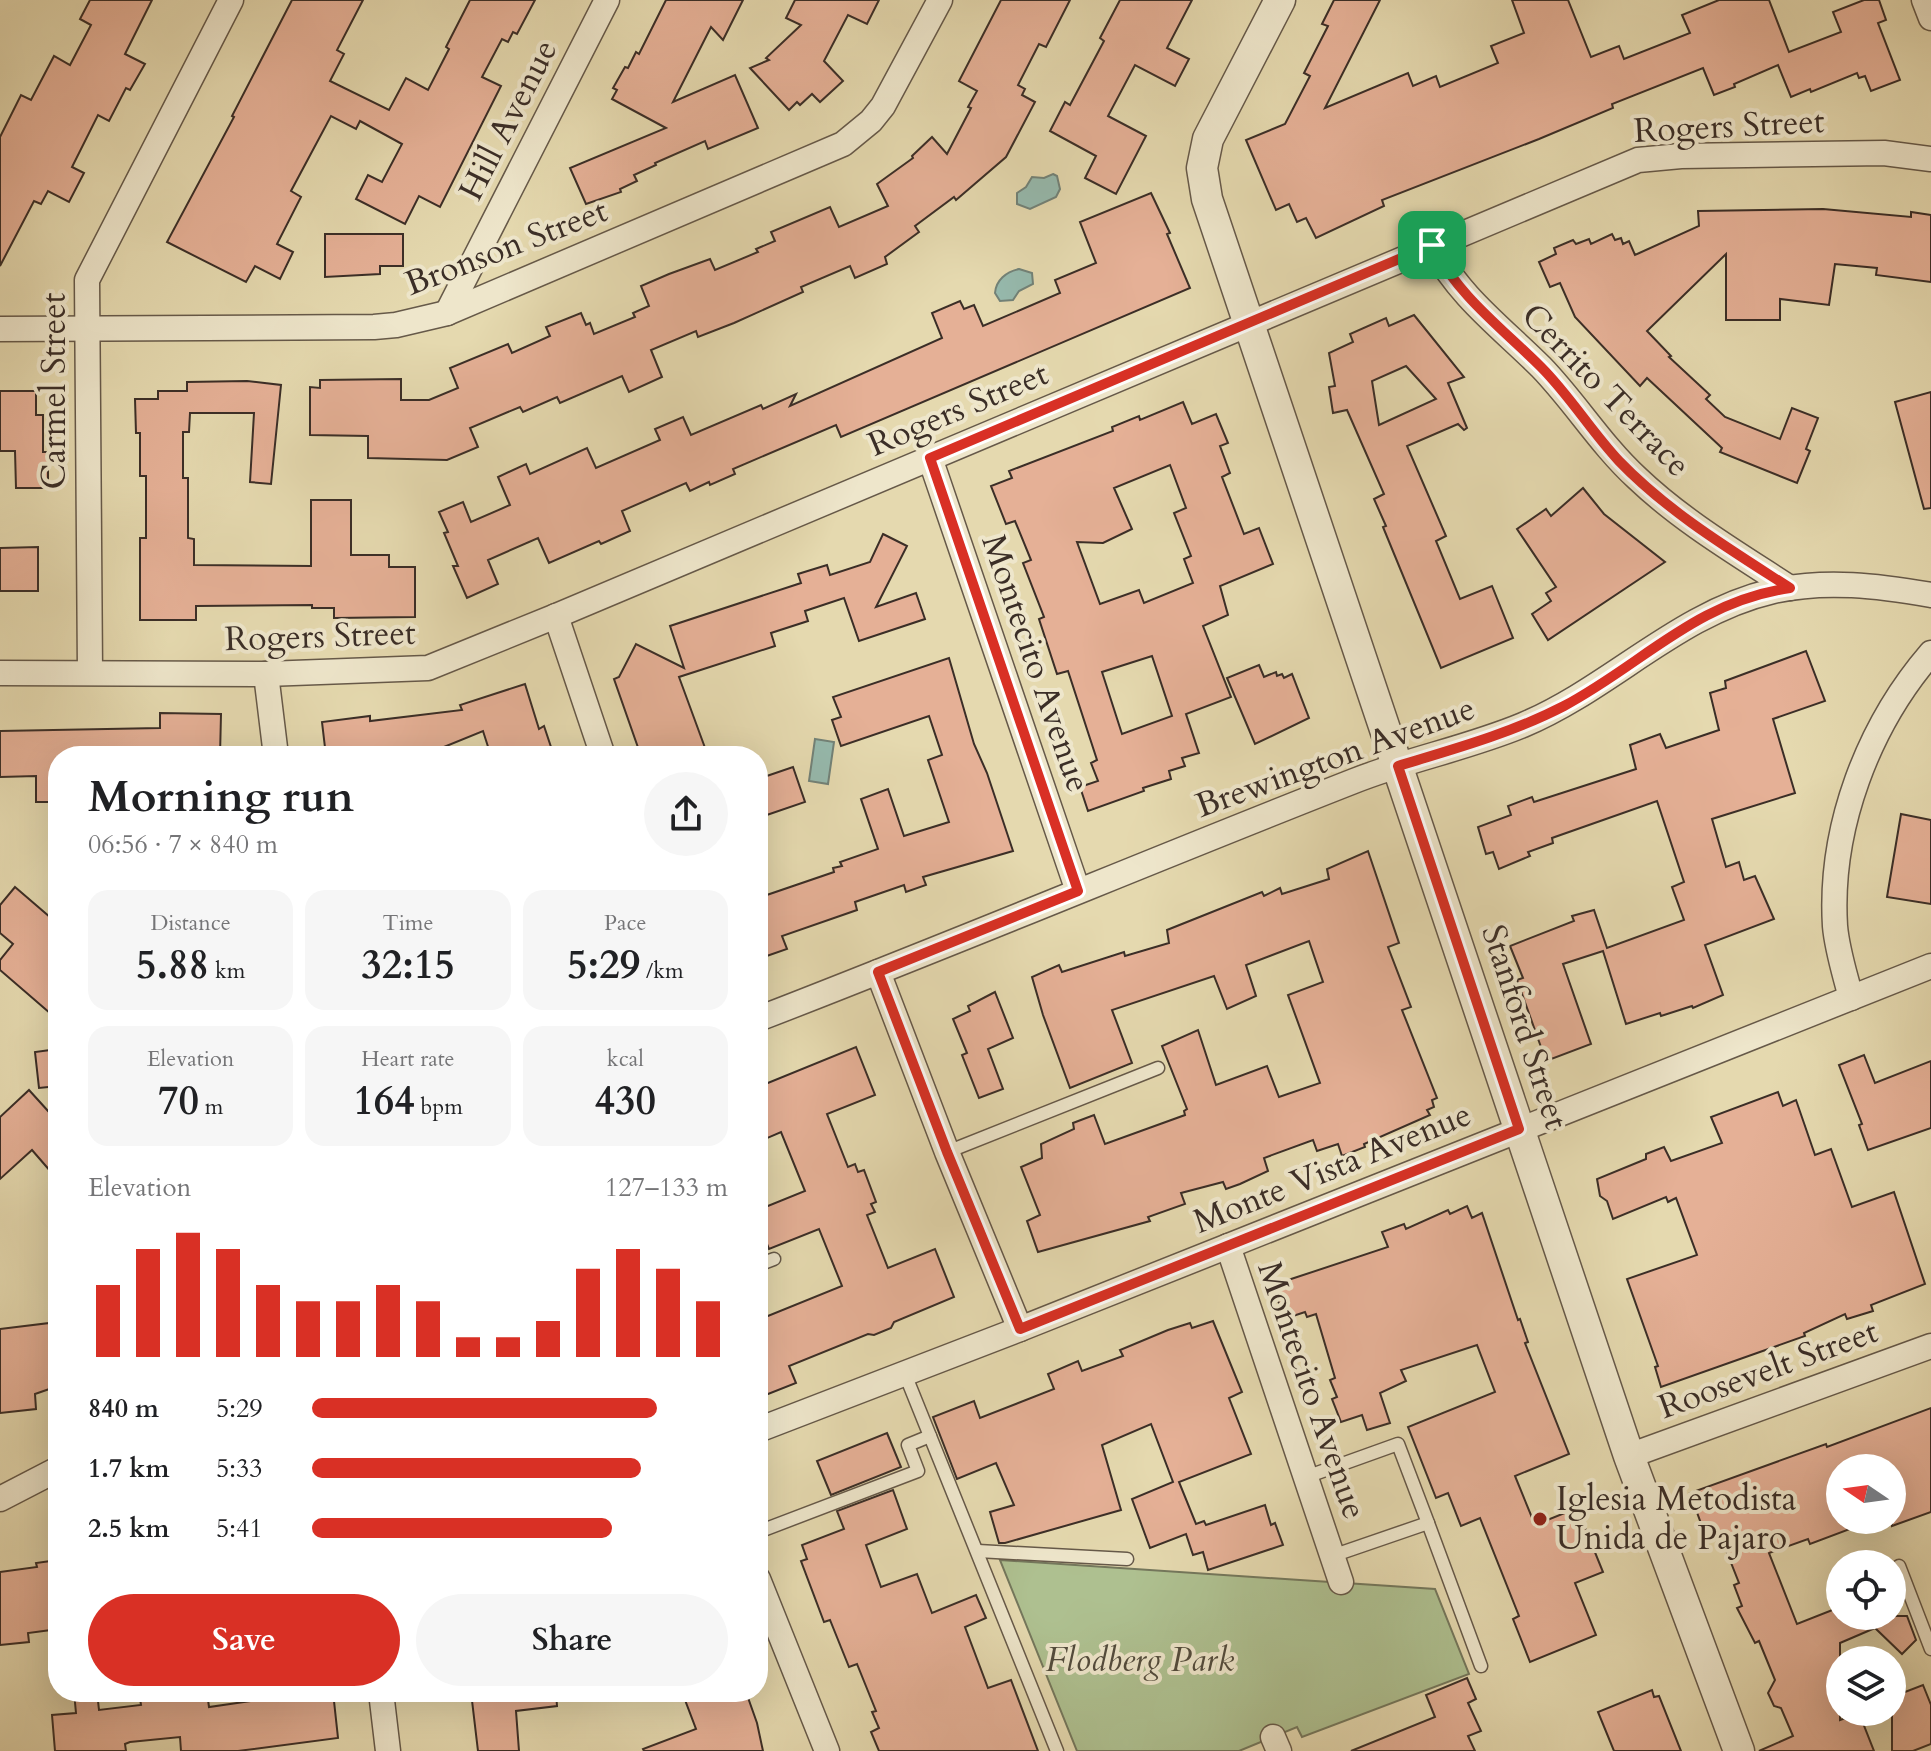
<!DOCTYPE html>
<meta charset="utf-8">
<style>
body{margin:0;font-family:Cardo,serif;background:#f6f6f6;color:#202124;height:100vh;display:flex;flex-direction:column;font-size:30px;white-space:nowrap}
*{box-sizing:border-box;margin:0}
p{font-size:26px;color:#757577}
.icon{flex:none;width:44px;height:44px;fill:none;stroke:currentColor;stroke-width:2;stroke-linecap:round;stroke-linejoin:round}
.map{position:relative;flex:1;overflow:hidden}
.side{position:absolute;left:48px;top:746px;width:720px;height:956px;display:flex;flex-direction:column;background:#fff;border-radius:32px;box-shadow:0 8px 32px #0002}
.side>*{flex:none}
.needle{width:52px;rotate:283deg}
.tools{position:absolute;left:1826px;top:1454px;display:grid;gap:16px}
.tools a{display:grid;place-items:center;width:80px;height:80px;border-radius:50%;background:#fff;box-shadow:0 8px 32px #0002;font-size:40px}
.pin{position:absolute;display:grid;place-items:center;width:68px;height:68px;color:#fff;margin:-34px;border-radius:16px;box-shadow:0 4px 12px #0006}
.round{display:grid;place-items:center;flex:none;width:84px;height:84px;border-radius:42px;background:#f6f6f6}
.headline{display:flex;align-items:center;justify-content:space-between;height:136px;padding:0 40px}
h1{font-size:44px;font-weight:800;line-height:60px}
.stats{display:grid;grid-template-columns:repeat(3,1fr);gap:12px;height:136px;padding:8px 40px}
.stats div{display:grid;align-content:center;border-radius:20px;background:#f6f6f6;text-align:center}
.stats b{font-size:40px;font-weight:800}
.stats small{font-size:22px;font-weight:400}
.stats p{font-size:22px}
.chart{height:224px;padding:16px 40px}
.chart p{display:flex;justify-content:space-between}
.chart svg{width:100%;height:144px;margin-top:8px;stroke:#d93025;stroke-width:6}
.primary-button{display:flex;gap:16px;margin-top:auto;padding:16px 40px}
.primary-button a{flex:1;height:92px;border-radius:48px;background:#d93025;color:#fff;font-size:32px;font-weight:800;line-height:92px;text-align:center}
.primary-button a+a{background:#f6f6f6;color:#202124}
ul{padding:0 40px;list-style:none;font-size:26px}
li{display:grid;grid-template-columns:128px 96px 1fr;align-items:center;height:60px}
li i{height:20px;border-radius:10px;background:#d93025}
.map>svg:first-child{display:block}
</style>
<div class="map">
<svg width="1931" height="1751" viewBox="0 0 1931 1751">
<rect width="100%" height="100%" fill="#e5d9af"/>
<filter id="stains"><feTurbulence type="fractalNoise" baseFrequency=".0025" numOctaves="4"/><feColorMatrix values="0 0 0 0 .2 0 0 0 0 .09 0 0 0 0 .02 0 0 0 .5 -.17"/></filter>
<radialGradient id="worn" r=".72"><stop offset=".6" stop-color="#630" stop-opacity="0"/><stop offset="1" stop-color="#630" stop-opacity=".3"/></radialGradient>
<path fill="#aec090" stroke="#74775c" stroke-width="2" d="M1000 1560 1435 1589 1469 1674 1302 1737 1297 1727 1239 1751H1077Z"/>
<g fill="#96baae" stroke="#728278" stroke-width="2">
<path d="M1053 174 1057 176 1060 189 1056 197 1030 209 1017 204V193L1026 187 1032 177 1044 178Z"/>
<path d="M1019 269 1032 273 1033 284 1019 291 1013 300 1000 301 995 293C996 280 1006 272 1019 269Z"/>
<path d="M815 739 834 742 828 784 809 781Z"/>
</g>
<g fill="#e5b096" stroke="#3b2e27" stroke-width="2" fill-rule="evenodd">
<path d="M90 0H152L125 54 145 64 130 90 126 88 109 121 98 115 72 167 84 173 69 202 48 191 41 204 34 201 0 266V137L21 95 31 100 54 56 70 65 91 25 80 19Z"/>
<path d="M292 0H363L337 50 344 54 330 81 389 110 406 78 428 90 449 49 446 47 470 0H535L517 34 513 32 508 42 502 39 482 77 501 86 440 207 419 196 405 224 356 199 368 175 382 182 402 144 360 121 356 129 331 116 291 191 301 197 277 244 293 252 280 279 255 266 246 282 167 242 234 117 232 116Z"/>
<path d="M666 0H743L723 40 711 27 673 102 735 75 758 128 708 149 705 141 655 163 656 165 634 175 637 181 620 189 621 192 586 204 570 168 666 128 612 99 617 90 613 88 625 67 628 68 636 52 639 54Z"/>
<path d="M795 0H879L867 24 848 15 824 61 843 81 820 102 812 94 800 105 797 102 789 110 750 68 769 60 766 58 801 25 786 18Z"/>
<path d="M1001 0H1070L1046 47 1039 44 1018 85 1025 89 1022 95 1035 102 1006 157 956 200 954 197 915 226 919 232 885 257 887 264 855 278 850 266 801 287 803 292 734 323 698 337 696 331 651 350 662 377 629 392 622 376 560 403 557 397 523 412 520 407 470 428 478 447 447 460 368 458V436L310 435V387L320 388V380L401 379V400H429L458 388 450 368 508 344 512 353 550 336 546 327 581 313 586 325 590 323 594 334 635 317 633 313 649 306 641 286 669 274 710 259 715 270 758 252 756 249 775 241 771 232 830 207 839 227 888 206 877 184 913 158 912 156 932 137 947 154 971 108 968 107 977 91 959 81Z"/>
<path d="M1120 0H1192L1167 48 1189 59 1175 86 1135 65 1108 116 1146 136 1116 194 1085 178 1096 156 1050 131 1065 102 1070 105 1104 41 1100 38Z"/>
<path d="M1334 0H1380L1325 108 1408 73 1413 86 1436 76 1440 87 1498 63 1491 46 1524 33 1512 0H1568L1591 57 1619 46 1624 59 1690 33 1682 15 1719 0H1769L1789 52 1841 32 1833 12 1864 0H1879L1886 20 1878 23 1900 80 1871 91 1865 76 1859 78 1857 73 1811 92 1810 89 1791 97 1778 65 1734 84 1735 87 1714 95 1703 68 1612 104 1613 108 1539 139 1382 200 1384 206 1316 238 1306 218 1297 222 1289 204 1276 210 1246 140 1285 124 1310 76 1304 73 1328 26 1322 24Z"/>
<path d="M1151 193 1170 233 1167 234 1190 288 841 437 836 425 733 469 735 474 710 485 709 482 690 491 686 483 622 511 630 531 601 544 599 541 549 563 538 538 488 560 498 584 467 598 453 566H458L444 533 448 532 439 512 463 502 471 522 510 505 498 477 526 464 530 474 587 448 596 468 660 440 655 429 683 417 691 435 761 405 763 409 796 394 790 406 942 338 932 313 960 301 964 309 974 305 983 326 1060 293 1055 280 1096 263 1080 222Z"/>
<path d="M1823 209 1911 217V212L1931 215V282L1876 275 1877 268 1835 264 1829 305 1780 299V320H1726V254L1647 331 1671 356 1669 357 1710 395 1706 399 1725 417 1780 439 1792 408 1818 418 1806 449 1810 451 1797 483 1720 452 1722 448 1647 378 1640 386 1575 317 1560 283 1550 287 1539 262 1556 254 1554 248 1573 240 1576 244 1589 239 1591 244 1612 234 1615 240 1621 238 1623 244 1629 241 1635 255 1699 226 1698 211Z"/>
<path d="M325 234H403V266H380V274L325 277Z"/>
<path d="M1414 315 1464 377 1448 383 1467 428 1464 430 1458 424 1407 446 1446 536 1436 541 1460 599 1492 586 1513 638 1441 668 1383 527 1386 526 1374 499 1384 494 1347 410 1333 413 1329 387 1335 386 1329 353 1353 342 1350 334 1386 318 1389 326ZM1406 366 1436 399 1379 425 1372 381Z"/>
<path d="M247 381 281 385 271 484 250 482 254 413H190L189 432H183V478H188V538L194 539V565L311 566V500H351V555H389V567H415V617L334 618V608H312V605L196 606V620H140V538H146V476H140V433H136L135 399H158V391H187V382Z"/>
<path d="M0 391H36V415H43V452H48V488H16L15 451H0Z"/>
<path d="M1931 392V508L1924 509 1895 402Z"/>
<path d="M1183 402 1192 424 1216 414 1228 443 1220 446 1230 473 1222 477 1244 534 1259 528 1273 564 1220 586 1228 615 1203 626 1231 697 1186 714 1199 753 1182 758 1185 766 1169 771 1171 779 1143 788 1144 791 1088 811 1080 787 1098 781 1091 763 1097 760 1068 671 1057 674 1039 619 1044 617 1023 563 1031 560 1015 521 1006 524 991 486 1012 478 1009 471 1113 431 1112 427 1139 416 1140 420ZM1170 465 1186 508 1174 513 1191 556 1184 559 1193 583 1144 603 1139 590 1100 604 1077 542 1103 543 1132 529 1114 488ZM1152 656 1172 716 1122 734 1102 672Z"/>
<path d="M1583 488 1604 514 1665 562 1548 640 1532 614 1551 601 1546 593 1556 587 1517 529 1546 509 1551 516Z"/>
<path d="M883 534 907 546 876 607 916 593 925 619 859 641 844 598 805 611 808 621 771 633 775 646 679 677 708 756H641L614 679 619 677 636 644 684 668 670 626 801 583 798 574 827 565 830 575 870 562Z"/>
<path d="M38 547V591H0V548Z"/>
<path d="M1806 651 1825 701 1773 719 1795 793 1712 819 1726 867 1739 862 1744 880 1755 876 1774 919 1705 945 1723 995 1693 1008 1692 1006 1661 1016 1660 1013 1626 1024 1603 951 1563 964 1591 1044 1546 1061 1517 980 1523 978 1510 946 1574 921 1572 916 1594 910 1607 948 1684 920 1672 887 1684 882 1657 801 1552 838 1553 843 1528 852 1530 856 1499 869 1493 852 1486 854 1478 827 1511 815 1508 806 1532 797 1534 802 1636 769 1630 745 1660 734 1666 748 1719 730 1710 693 1726 688 1725 681Z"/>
<path d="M949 658 974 744 987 773 1013 851 923 877 926 885 906 892 904 885 855 902 857 910 782 936 787 949 758 959V898L834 872 833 868 842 866 840 862 878 849 861 799 888 789 904 836 949 822 928 760 942 755 929 716 841 746 832 720 841 717 833 697Z"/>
<path d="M1259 665 1264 677 1276 672 1277 676 1282 674 1284 678 1292 674 1309 718 1255 744 1227 678Z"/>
<path d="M525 684 539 729 544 726 554 756H491L483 731 439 749 382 756H326L322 722 370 716V721L462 710 460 705Z"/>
<path d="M160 713 221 714 220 756H58V802H36V776L0 777V731L160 728Z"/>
<path d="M793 767 805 802 758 818V779Z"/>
<path d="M1901 814 1931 820V904L1887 897Z"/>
<path d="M1368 851 1399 943 1388 947 1411 1007 1402 1010 1437 1098 1432 1100 1434 1107 1427 1110 1430 1115 1364 1144 1365 1147 1342 1156 1338 1144 1317 1151 1313 1140 1264 1158 1268 1171 1240 1184 1226 1189 1223 1182 1181 1193 1185 1204 1148 1217 1150 1221 1038 1252 1027 1221 1040 1215 1021 1167 1042 1158 1041 1144 1074 1129 1073 1123 1094 1115 1105 1144 1185 1115 1184 1111 1187 1109 1162 1046 1198 1030 1216 1085 1267 1066 1279 1097 1320 1083 1288 995 1323 982 1309 941 1246 965 1256 996 1227 1009 1214 976 1112 1010 1132 1063 1070 1088 1043 1015 1032 977 1059 965 1062 972 1124 952 1125 956 1169 943 1167 930 1262 892 1264 896 1280 888 1282 894 1329 879 1327 869Z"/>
<path d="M15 887 58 924V1020L0 970V960L13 944 0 933V905Z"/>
<path d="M995 992 1013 1038 988 1049 1003 1089 979 1098 962 1055 967 1053 953 1019 970 1011 968 1006Z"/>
<path d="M856 1047 875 1095 827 1114 848 1167 855 1164 858 1172 864 1170 876 1202 871 1204 875 1212 867 1215 888 1268 935 1249 954 1297 894 1322 891 1328 874 1335 868 1334 789 1366 796 1383 758 1398V1320L842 1286 819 1229 769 1249 758 1222V1210L805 1191 781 1132 758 1142V1087Z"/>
<path d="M58 1049V1086L39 1088 35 1052Z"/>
<path d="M1864 1055 1875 1083 1931 1061V1128L1868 1150 1859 1125 1862 1124 1839 1065Z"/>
<path d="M29 1090 58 1122V1180L32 1150 0 1179V1117Z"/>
<path d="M1778 1092 1783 1106 1796 1100 1815 1155 1831 1149 1852 1207 1894 1192 1925 1284 1871 1305 1873 1311 1847 1319 1845 1314 1804 1333 1805 1336 1661 1387 1655 1367 1658 1366 1627 1279 1697 1255 1676 1198 1668 1202 1666 1197 1613 1219 1607 1201 1600 1196 1597 1179 1646 1159V1154L1664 1147 1671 1161 1722 1143 1711 1117Z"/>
<path d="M1467 1206 1472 1218 1482 1213 1518 1320 1520 1319 1528 1342 1525 1343 1569 1454 1515 1476 1535 1525 1577 1508 1603 1572 1575 1583 1596 1635 1530 1662 1513 1619 1519 1616 1480 1518 1461 1526 1448 1493 1436 1498 1408 1427 1495 1392 1477 1345 1401 1370 1406 1381 1380 1393 1390 1423 1367 1430 1362 1415 1341 1422 1332 1399 1337 1397 1330 1380 1335 1378 1316 1314 1307 1317 1305 1312 1284 1319 1273 1285 1388 1247 1382 1232 1404 1224 1406 1229 1448 1210 1450 1214Z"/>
<path d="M1213 1321 1242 1392 1229 1398 1251 1454 1179 1482 1196 1524 1204 1521 1206 1525 1265 1505 1271 1525 1275 1523 1283 1545 1208 1570 1203 1552 1193 1555 1186 1534 1150 1548 1132 1499 1173 1482 1151 1424 1102 1445 1121 1510 1005 1543H999L990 1512 1014 1505 996 1463 957 1479 933 1417 974 1401 980 1418 1054 1389 1048 1374 1078 1361 1082 1371 1123 1356 1120 1350 1168 1330 1190 1323 1192 1328Z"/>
<path d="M58 1322V1386L35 1394 36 1409 0 1413V1329Z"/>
<path d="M1931 1408V1512L1892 1526V1468H1840V1520H1847L1850 1529 1810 1544 1808 1539 1769 1553 1797 1624 1840 1607V1616H1907L1916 1640 1902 1654 1875 1628 1840 1643V1720L1859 1713 1874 1751H1759L1793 1736 1781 1708 1774 1706 1768 1693 1775 1680 1759 1641 1755 1643 1737 1608 1742 1606 1734 1585 1739 1583 1720 1535 1707 1540 1690 1493 1826 1444 1827 1447Z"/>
<path d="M887 1433 901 1467 831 1495 817 1461Z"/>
<path d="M893 1490 907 1529 866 1545 881 1587 917 1574 932 1613 976 1595 986 1618 965 1627 988 1688 1011 1680 1038 1751H879L871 1732 879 1728 872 1712 876 1711 857 1664 849 1667 830 1620 824 1622 801 1561 807 1559 802 1545 844 1529 837 1511Z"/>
<path d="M58 1560V1629L28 1633 29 1642 0 1645V1572L37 1567 36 1563Z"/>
<path d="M1467 1678 1476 1699 1468 1703 1481 1731 1468 1736 1475 1751H1351L1435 1717 1426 1695Z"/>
<path d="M1923 1685 1931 1705V1744L1913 1751H1892V1697Z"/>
<path d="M1652 1690 1654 1697 1659 1696 1681 1751H1614L1598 1712Z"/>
<path d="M74 1692H97L99 1710 141 1705 139 1692H207L209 1707 286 1696V1692H333L338 1738 238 1751H181L180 1737 130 1742 125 1744 126 1751H55L52 1715 76 1713Z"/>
<path d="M471 1692H556L557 1706 516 1711 519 1751H478Z"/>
<path d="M682 1692H746L757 1723 763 1751H644L643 1749 696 1729Z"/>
</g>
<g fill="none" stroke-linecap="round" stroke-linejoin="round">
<g stroke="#665949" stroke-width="15">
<g id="service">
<path d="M947 1152 1158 1068"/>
<path d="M758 1265 774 1259"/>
<path d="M905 1374 1057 1751"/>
<path d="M1306 1477 1398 1444 1428 1523"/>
<path d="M758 1532 918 1471 908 1445 930 1436"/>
<path d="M978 1551 1127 1559"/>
<path d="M1332 1556 1428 1523 1481 1666"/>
<path d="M1899 1566 1931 1649"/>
</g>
</g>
<g stroke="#665949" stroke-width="27">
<g id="minor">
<path d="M1924 0 1931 18"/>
<path d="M1432 245C1458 296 1502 328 1541 367 1575 402 1601 445 1637 478 1682 521 1738 554 1790 588"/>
<path d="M447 313 607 0"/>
<path d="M0 329 374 327 396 325 447 313 843 144 871 121 883 106 940 0"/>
<path d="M930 458 1078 891"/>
<path d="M556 616 603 756"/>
<path d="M90 672 87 280 231 0"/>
<path d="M0 673 266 674 428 668 556 616 1638 160 1681 156 1884 153 1931 159"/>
<path d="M266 674 276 756"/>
<path d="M878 972 947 1152 1020 1329"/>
<path d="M1851 998C1845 974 1837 950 1835 926 1829 828 1868 726 1931 653"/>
<path d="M758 1019C958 942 1155 859 1354 781 1409 759 1468 748 1523 725 1611 688 1678 613 1773 591 1826 579 1879 586 1931 595"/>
<path d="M1228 1246 1341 1582"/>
<path d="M758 1430 1020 1329 1931 966"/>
<path d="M1629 1456 1931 1346"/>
<path d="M0 1499 58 1469"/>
<path d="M758 1579 827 1751"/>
<path d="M381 1692 388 1751"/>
<path d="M1273 1737 1279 1751"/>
</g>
</g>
<g stroke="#665949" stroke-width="33">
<path id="tertiary" d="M1280 0 1208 139 1202 168 1207 199 1629 1456 1739 1751"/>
</g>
<use href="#service" stroke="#eee6cb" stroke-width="12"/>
<use href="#minor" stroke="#eee6cb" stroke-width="24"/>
<use href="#tertiary" stroke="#eee6cb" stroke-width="30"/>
</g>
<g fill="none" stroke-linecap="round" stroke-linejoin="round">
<g stroke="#fff" stroke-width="16">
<path id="route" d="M1432 245C1458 296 1502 328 1541 367 1570 396 1591 431 1619 461 1668 512 1731 550 1790 588 1695 602 1643 664 1564 706 1512 733 1454 749 1398 766L1519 1129 1020 1329 947 1152 878 972 1078 891 930 458Z"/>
</g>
<use href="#route" stroke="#d93025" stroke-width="10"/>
</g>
<circle fill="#8f2418" stroke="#eee6cb" stroke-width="3" cx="1540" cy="1519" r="8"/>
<g text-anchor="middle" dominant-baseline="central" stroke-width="8" stroke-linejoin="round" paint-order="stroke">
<g font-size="34" fill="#3b2e27" stroke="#eee6cb">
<text transform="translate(508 120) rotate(-63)">Hill Avenue</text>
<text transform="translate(1729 126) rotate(-3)">Rogers Street</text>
<text transform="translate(506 247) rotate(-21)">Bronson Street</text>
<text transform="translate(1606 390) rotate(46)">Cerrito Terrace</text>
<text transform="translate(54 391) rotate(-90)">Carmel Street</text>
<text transform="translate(958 409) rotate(-23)">Rogers Street</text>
<text transform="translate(320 636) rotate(-2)">Rogers Street</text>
<text transform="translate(1036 663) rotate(71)">Montecito Avenue</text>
<text transform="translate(1335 757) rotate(-20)">Brewington Avenue</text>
<text transform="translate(1525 1027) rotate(72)">Stanford Street</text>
<text transform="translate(1332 1168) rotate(-22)">Monte Vista Avenue</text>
<text transform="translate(1768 1369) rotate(-20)">Roosevelt Street</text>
<text transform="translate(1312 1390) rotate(71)">Montecito Avenue</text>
</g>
<g font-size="34" fill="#3b2e27" stroke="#eee6cb" text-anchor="start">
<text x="1556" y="1499">Iglesia Metodista<tspan x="1556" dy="39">Unida de Pajaro</tspan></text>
</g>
<g font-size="34" font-style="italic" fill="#524b3c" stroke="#eee6cb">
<text x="1140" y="1660">Flodberg Park</text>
</g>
</g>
<rect width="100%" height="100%" filter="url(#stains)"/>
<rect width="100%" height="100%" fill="url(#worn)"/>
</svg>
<div class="tools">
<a><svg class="needle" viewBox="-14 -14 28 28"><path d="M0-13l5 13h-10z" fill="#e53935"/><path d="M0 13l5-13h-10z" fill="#757577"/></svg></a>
<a><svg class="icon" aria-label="locate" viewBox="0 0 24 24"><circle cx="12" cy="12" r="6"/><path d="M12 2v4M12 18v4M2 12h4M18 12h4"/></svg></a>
<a><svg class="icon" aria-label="layers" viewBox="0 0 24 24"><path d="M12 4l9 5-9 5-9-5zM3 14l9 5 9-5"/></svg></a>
</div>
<div class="pin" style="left:1432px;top:245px;background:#1e9e55"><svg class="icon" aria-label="arrive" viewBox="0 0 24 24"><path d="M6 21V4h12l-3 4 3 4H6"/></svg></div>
<section class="side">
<div class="headline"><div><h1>Morning run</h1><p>06:56 · 7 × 840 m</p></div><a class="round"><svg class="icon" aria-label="share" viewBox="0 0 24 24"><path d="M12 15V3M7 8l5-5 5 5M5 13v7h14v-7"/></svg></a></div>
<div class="stats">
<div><p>Distance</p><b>5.88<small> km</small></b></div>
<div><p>Time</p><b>32:15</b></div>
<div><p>Pace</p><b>5:29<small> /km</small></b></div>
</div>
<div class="stats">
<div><p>Elevation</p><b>70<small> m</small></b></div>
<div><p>Heart rate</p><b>164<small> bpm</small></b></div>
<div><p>kcal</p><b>430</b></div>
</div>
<div class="chart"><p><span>Elevation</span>127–133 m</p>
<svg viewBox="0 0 160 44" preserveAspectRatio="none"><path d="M5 44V22M15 44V11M25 44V6M35 44V11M45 44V22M55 44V27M65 44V27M75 44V22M85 44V27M95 44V38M105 44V38M115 44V33M125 44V17M135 44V11M145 44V17M155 44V27"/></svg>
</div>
<ul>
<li><b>840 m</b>5:29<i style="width:83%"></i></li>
<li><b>1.7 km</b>5:33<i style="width:79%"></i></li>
<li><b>2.5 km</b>5:41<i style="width:72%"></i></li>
</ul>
<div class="primary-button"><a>Save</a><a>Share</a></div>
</section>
</div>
